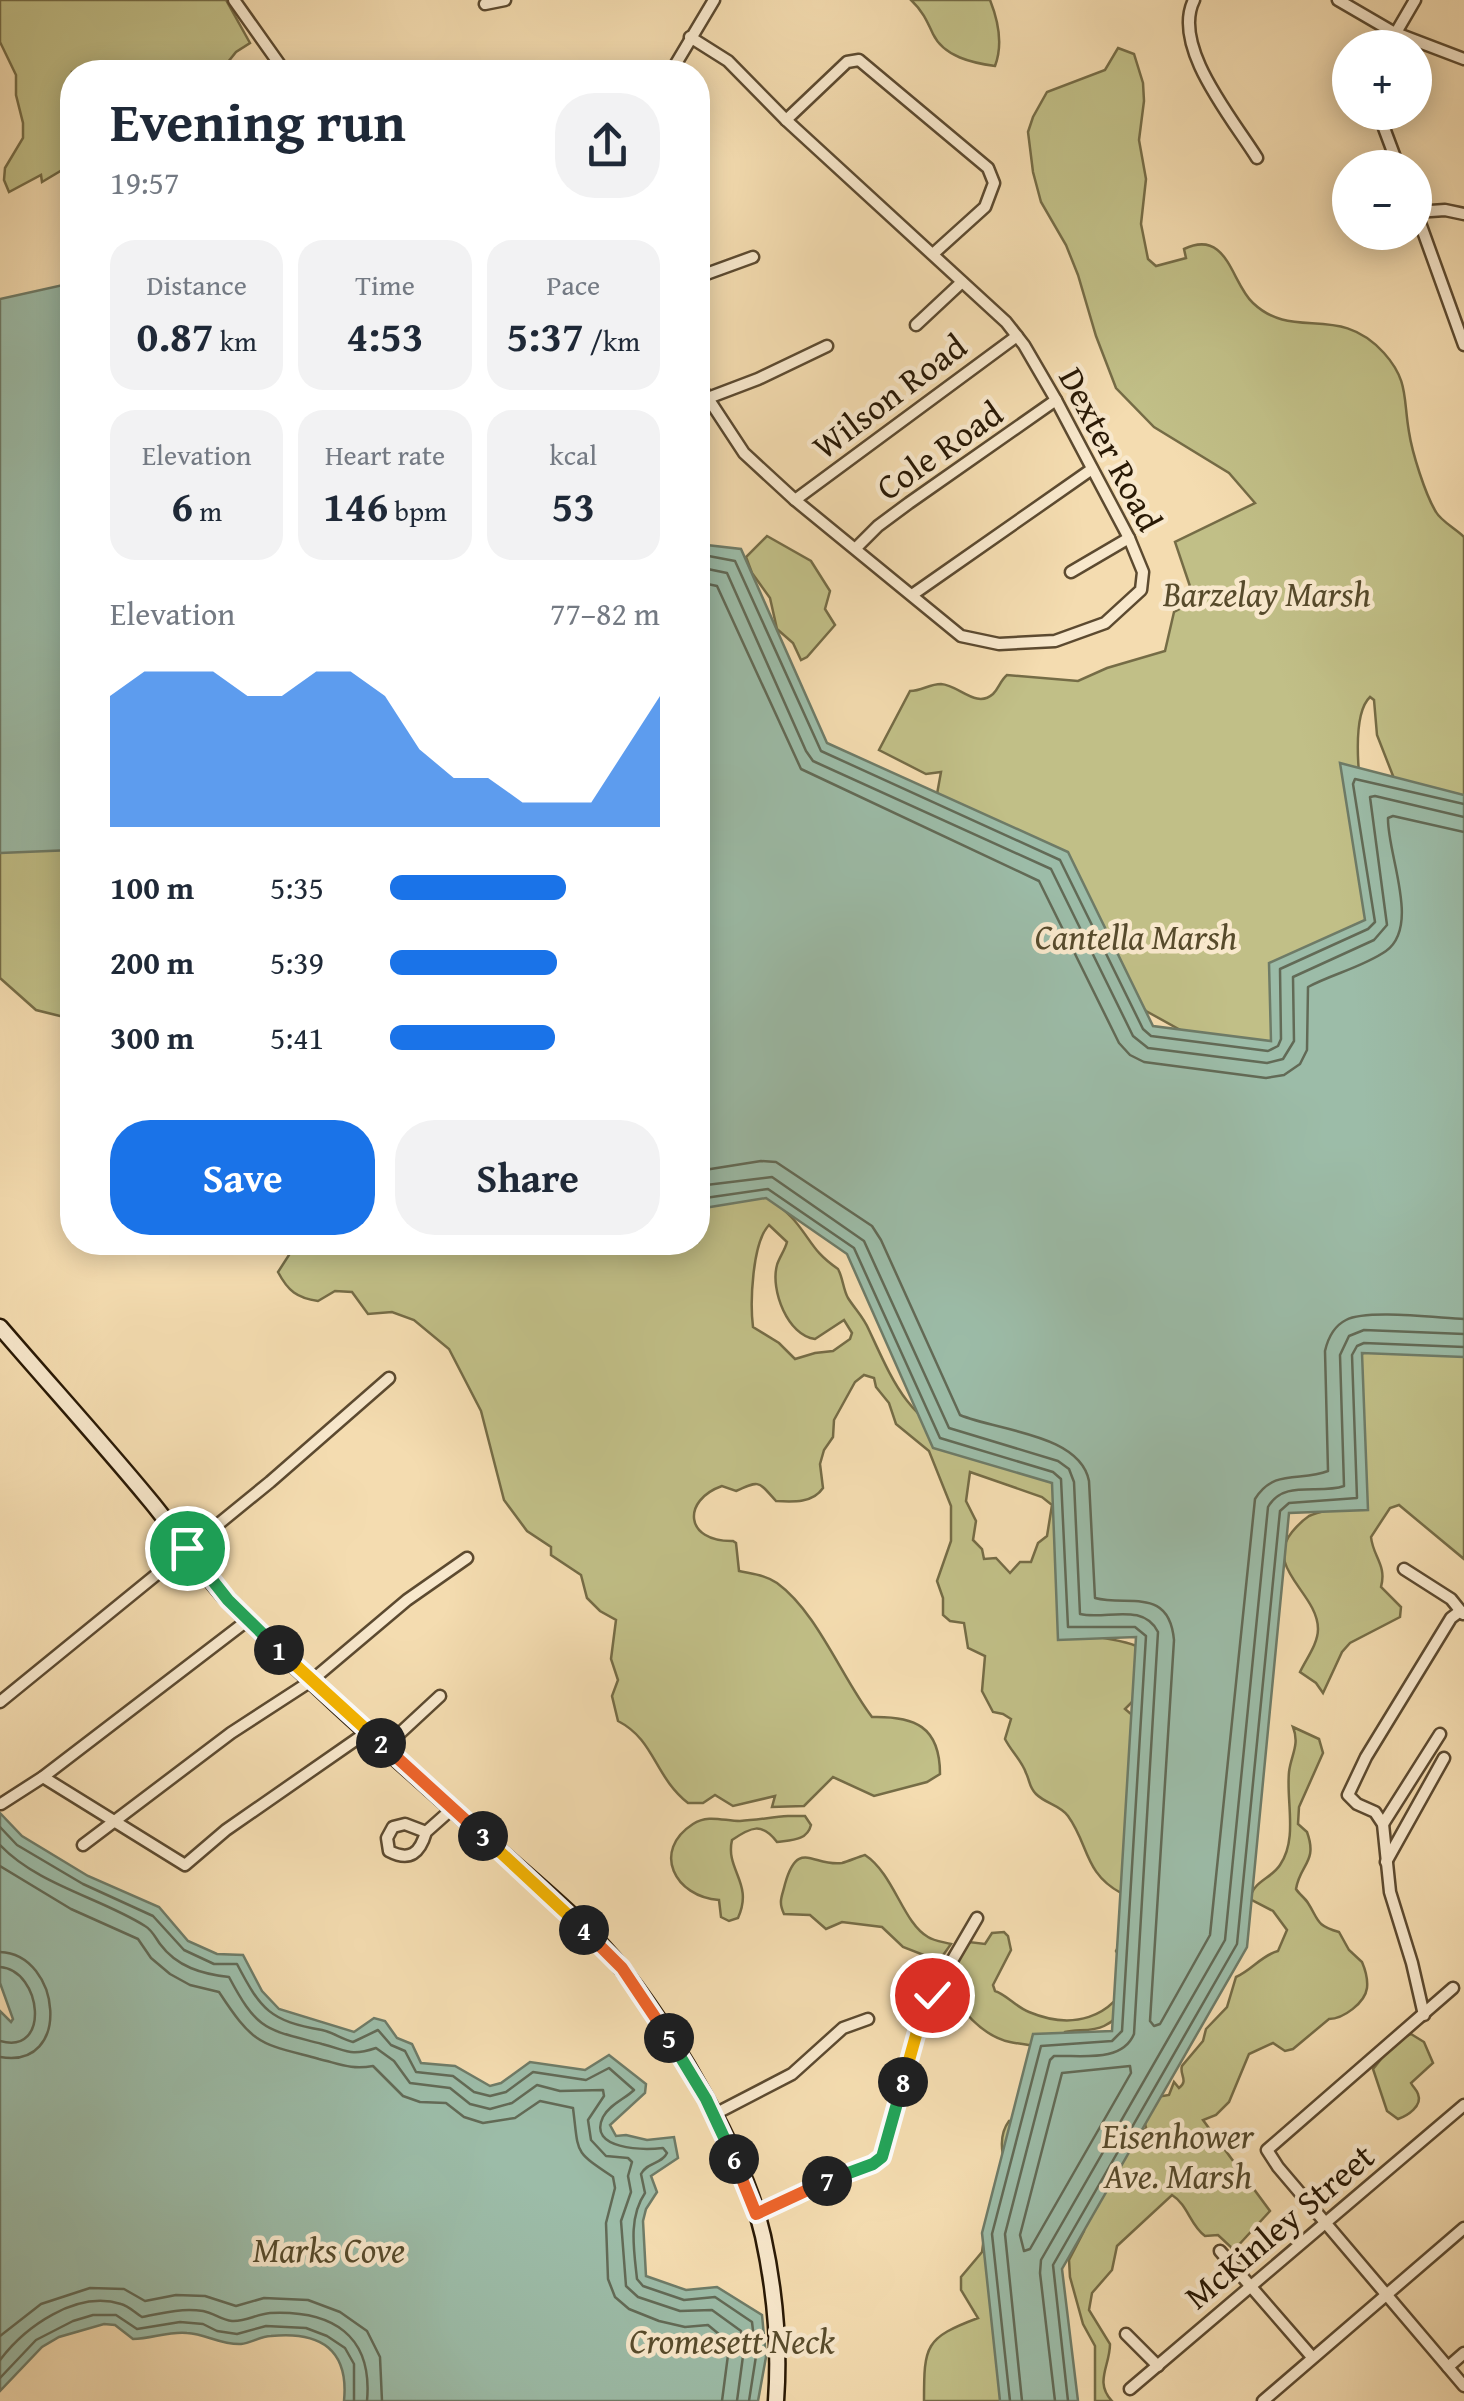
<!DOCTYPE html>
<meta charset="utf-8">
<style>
body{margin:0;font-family:"Gentium Book Plus",serif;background:#f2f2f3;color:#1f2937;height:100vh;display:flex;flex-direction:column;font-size:38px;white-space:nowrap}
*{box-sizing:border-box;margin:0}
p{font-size:32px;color:#747a83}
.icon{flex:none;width:55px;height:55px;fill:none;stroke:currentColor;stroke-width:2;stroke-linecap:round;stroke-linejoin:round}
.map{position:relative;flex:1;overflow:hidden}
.panel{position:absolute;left:60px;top:60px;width:650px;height:1195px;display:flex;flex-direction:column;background:#fff;border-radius:40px;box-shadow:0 5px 25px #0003}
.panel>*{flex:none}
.fabs{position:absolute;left:1332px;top:30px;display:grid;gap:20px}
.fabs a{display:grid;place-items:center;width:100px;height:100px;border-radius:50%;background:#fff;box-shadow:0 5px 25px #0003;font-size:50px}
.pin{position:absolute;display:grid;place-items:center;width:85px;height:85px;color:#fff;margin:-42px;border:5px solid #fff;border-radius:50%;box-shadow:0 2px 10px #0007}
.km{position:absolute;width:50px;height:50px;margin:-25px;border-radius:50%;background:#222;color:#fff;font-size:28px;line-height:50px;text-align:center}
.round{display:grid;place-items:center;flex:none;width:105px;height:105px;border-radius:40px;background:#f2f2f3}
.head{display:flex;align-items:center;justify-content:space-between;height:170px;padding:0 50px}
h1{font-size:55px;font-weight:700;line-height:75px}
.stats{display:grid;grid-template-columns:repeat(3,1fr);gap:15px;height:170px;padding:10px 50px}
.stats div{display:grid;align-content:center;border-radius:25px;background:#f2f2f3;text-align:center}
.stats b{font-size:42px;font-weight:700}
.stats small{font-size:28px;font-weight:400}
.stats p{font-size:28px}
.chart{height:280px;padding:20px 50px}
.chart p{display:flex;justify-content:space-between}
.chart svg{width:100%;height:180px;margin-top:10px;fill:#1a73e8;opacity:.7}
.action{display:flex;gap:20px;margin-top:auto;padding:20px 50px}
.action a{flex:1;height:115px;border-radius:40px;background:#1a73e8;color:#fff;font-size:40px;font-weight:700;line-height:115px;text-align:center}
.action a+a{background:#f2f2f3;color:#1f2937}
ul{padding:0 50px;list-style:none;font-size:32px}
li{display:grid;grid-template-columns:160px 120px 1fr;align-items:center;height:75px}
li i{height:25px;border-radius:12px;background:#1a73e8}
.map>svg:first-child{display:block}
</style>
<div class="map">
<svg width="1464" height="2401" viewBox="0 0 1464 2401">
<rect width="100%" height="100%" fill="#f4dcb0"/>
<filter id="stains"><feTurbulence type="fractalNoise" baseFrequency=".002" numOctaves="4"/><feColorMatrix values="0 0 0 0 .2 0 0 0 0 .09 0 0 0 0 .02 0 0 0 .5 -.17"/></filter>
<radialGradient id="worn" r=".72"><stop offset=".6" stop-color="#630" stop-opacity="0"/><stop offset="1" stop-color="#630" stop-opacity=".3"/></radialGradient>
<g fill="#c1bf87" stroke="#756c46" stroke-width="2.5" fill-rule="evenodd">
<path d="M0 0H226L250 43 236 52 220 72H72V164L42 182 41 175 9 192 4 180 5 168 23 138V123L16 95V75L0 42Z"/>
<path d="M911 0H990C998 20 1003 45 995 66 973 63 944 57 933 34 927 21 922 10 911 0Z"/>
<path d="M1118 48 1134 54 1143 83 1144 101 1139 140 1146 179 1141 224 1148 259 1156 266 1186 258 1184 249C1228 228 1231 283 1253 303 1294 342 1338 302 1384 353 1409 381 1403 398 1409 432 1412 452 1425 494 1436 512 1441 521 1456 529 1464 537V840L1395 781 1377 735 1374 700 1370 697C1339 726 1376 880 1384 922L1291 1048 1184 1032 1146 1011 1111 980 937 794 941 772 926 774 879 750 910 691C922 691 929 684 941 684 959 685 976 709 993 694 999 688 1000 681 1007 675L1078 681 1107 668 1165 651 1174 612 1195 601 1175 542 1255 503 1229 473 1154 427 1116 388 1096 336 1078 275 1066 245 1041 202 1033 172 1028 132 1033 117 1047 92 1105 70Z"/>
<path d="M767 536 811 561 830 591 825 609 835 625 807 657 801 660 793 643 777 629 770 598 752 573 746 557Z"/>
<path d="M0 805 72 835V1019L36 1010 0 978Z"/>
<path d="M751 1175 756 1177C764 1197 780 1204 794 1220 812 1241 813 1252 838 1269 843 1278 843 1289 848 1298 855 1309 864 1318 869 1330 895 1386 907 1417 965 1446 994 1461 1078 1479 1090 1503 1084 1517 1071 1525 1064 1541 1054 1568 1050 1610 1078 1629 1102 1644 1139 1635 1155 1662L1140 1681 1134 1700 1125 1709 1138 1720 1145 1745 1130 1891C1130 1904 1139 1908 1141 1920 1146 1958 1142 2007 1104 2026 1092 2032 1077 2029 1065 2032L1064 2038 1074 2053 1063 2097 1054 2098 1017 2212 998 2234 1006 2288 1026 2323 1024 2361 1027 2390 1039 2401H924C924 2345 925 2338 978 2318L961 2290V2277L982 2252 986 2223 993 2209 1009 2189C1007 2166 994 2141 1009 2121L1022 2120 1034 2109 1035 2099 1021 2092 1052 2063 1048 2051C1035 2044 1024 2045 1010 2042 981 2036 960 2008 945 1985L958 1962V1953L969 1942 985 1944 992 1933 1004 1932 1008 1936 1011 1950 993 1985 995 1991C1007 1995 1016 2007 1029 2012 1072 2030 1112 2019 1131 1976L1116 1951C1130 1925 1125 1921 1121 1893 1084 1873 1089 1845 1068 1816 1060 1805 1046 1804 1036 1794 1029 1787 1030 1781 1026 1773 1022 1761 1011 1751 1005 1739L1011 1719 1003 1714 993 1712 982 1691 985 1656 968 1648 964 1623 950 1621 943 1615V1598L937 1581 951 1541V1506L929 1451 896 1424 889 1403 876 1387 874 1378 864 1375 855 1382 834 1420 833 1437 824 1450 820 1464 823 1488C813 1503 794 1502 776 1501 758 1481 760 1480 736 1491L722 1486C682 1500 684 1542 733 1541L736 1543 739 1571C752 1574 766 1575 777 1583 817 1612 842 1678 872 1717 914 1716 940 1726 940 1774L927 1782 874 1796 833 1777 804 1806 772 1807 775 1796 733 1806 715 1795 703 1803H688C654 1776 655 1740 618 1721L612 1696 618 1680 611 1659 616 1620 600 1611 587 1598 581 1575 551 1555V1547L527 1531 504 1500 481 1411 449 1349 414 1320 392 1312 368 1314 352 1292 335 1291 318 1301C297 1298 288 1291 278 1272L289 1255 292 1243 698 1242V1203C729 1205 731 1193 751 1175ZM769 1225 787 1242C785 1250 779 1258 777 1265 770 1290 788 1336 815 1339L844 1320 852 1333 850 1339 833 1351 815 1353 795 1359 779 1343 753 1327C750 1303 752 1243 769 1225ZM970 1472 1042 1497 1052 1505 1047 1536 1038 1543 1031 1562H1020L1010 1573 996 1558 984 1559 982 1549 973 1540 976 1521 966 1501Z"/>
<path d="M1464 1310V1559L1399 1505 1390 1508 1371 1537C1373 1557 1387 1565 1381 1587L1401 1607 1400 1617 1350 1643 1342 1652 1323 1693 1316 1683 1300 1672C1306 1659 1318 1644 1318 1629 1318 1593 1263 1568 1292 1532 1297 1526 1303 1520 1309 1516 1318 1512 1329 1510 1339 1507L1351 1377 1376 1326Z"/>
<path d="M1293 1727 1319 1739 1323 1753 1299 1807 1298 1824 1307 1832C1318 1862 1300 1864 1296 1889 1299 1894 1305 1898 1308 1903 1319 1920 1315 1925 1339 1932L1349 1950 1362 1962C1365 1969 1368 1979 1367 1988 1365 2003 1343 2019 1329 2019L1293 2049 1285 2051 1273 2043 1249 2054 1229 2102 1216 2115 1203 2120 1270 2211 1234 2250 1218 2235 1205 2236C1190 2225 1188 2205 1172 2195L1117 2246 1112 2270 1092 2293 1089 2310 1110 2344C1110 2366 1094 2382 1112 2401H1095V2346L1083 2324 1070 2277 1069 2260 1084 2231 1072 2218 1086 2197 1146 2128 1143 2115 1151 2098 1169 2095 1174 2082 1179 2088C1189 2081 1179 2074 1182 2066L1203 2041 1206 2029 1227 2007 1236 1977C1252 1970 1262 1955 1278 1951L1287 1930 1273 1911 1250 1899C1253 1881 1271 1879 1280 1865 1298 1839 1286 1801 1289 1772 1291 1755 1300 1745 1293 1727Z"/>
<path d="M788 1816H805L811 1825C807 1841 791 1840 777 1842 762 1822 751 1827 732 1840 725 1870 754 1883 738 1918L729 1921 721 1917 719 1900C675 1897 651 1851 693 1824 708 1814 724 1821 740 1821 756 1820 773 1817 788 1816Z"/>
<path d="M865 1855C894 1874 903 1923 928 1937 934 1941 944 1942 951 1944L939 1961 903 1947 882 1927 842 1922 826 1929 810 1915 784 1914C778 1901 782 1897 785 1884 798 1838 813 1867 842 1863 849 1861 858 1857 865 1855Z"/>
<path d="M1411 2034 1424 2042 1433 2063 1411 2083C1413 2087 1417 2090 1418 2094 1423 2106 1407 2116 1398 2119L1387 2111 1373 2069C1385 2055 1393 2040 1411 2034Z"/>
</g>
<g fill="#9cbca8" stroke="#6e7b67" stroke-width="2.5">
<path d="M72 283V850L0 853V299Z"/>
<path d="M698 544 741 549 827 743 1068 852 1153 1026 1271 1041 1269 963 1365 920 1340 763 1464 795V1357L1362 1353 1368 1510 1289 1513 1247 1947 1062 2269 1078 2401H1000L982 2233 1033 2034 1112 2031 1136 1637 1058 1640 1052 1483 933 1448 847 1254 766 1198 698 1209Z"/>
<path d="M0 1813 22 1836 88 1876 159 1907 188 1941 217 1954 243 1955 262 1991 279 2009 354 2032 374 2018 385 2021 397 2038 412 2044 421 2063 455 2066 490 2086 501 2083 530 2062 585 2070 609 2055 646 2084 645 2093 610 2125 616 2136 626 2135 647 2140 674 2137 678 2158 651 2176 657 2192 646 2209 643 2221 646 2276 686 2290 717 2287 762 2315 766 2357 758 2401H344C349 2350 321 2331 271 2336 261 2336 251 2343 241 2344 221 2345 206 2334 187 2333 169 2331 151 2339 133 2339L115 2325 104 2324 59 2337 42 2347 0 2391V2011L11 2022 13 2019 0 1983Z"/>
</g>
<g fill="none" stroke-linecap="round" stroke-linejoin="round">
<g stroke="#626a56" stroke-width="2.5">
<path d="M698 554 735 561 821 751 1060 860 1143 1029 1151 1036 1268 1051 1278 1046 1281 1039 1280 969 1368 929 1375 922 1353 784 1355 779 1464 804"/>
<path d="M698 567 727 573 806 751 813 761 1051 869 1133 1036 1148 1048 1267 1063 1283 1059 1294 1041 1293 977 1374 940 1387 925 1370 797 1375 796 1464 817"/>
<path d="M698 582 717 586 801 769 1039 881 1119 1043 1130 1055 1144 1062 1266 1078 1284 1075 1300 1064 1307 1050 1308 987C1332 974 1363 967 1386 951 1421 926 1387 854 1388 818L1393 816 1464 832"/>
<path d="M698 1171 761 1161 776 1162 872 1226 881 1240 960 1415C998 1431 1080 1434 1089 1481L1095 1598C1128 1607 1169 1586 1174 1640L1150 2021 1154 2026 1160 2024 1210 1935 1255 1499C1274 1468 1301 1482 1328 1471L1325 1351C1328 1338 1334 1326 1346 1320 1367 1309 1438 1318 1464 1319"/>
<path d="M698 1186 772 1177 864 1241 949 1428 1058 1461 1069 1469 1074 1482 1080 1614C1106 1620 1143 1602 1158 1632L1134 2034C1122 2063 1081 2055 1054 2056L1050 2060 1005 2234 1022 2401"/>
<path d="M698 1199 768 1189 854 1248 940 1438 1053 1472 1061 1479 1068 1627H1135L1146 1636 1122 2031 1112 2041 1041 2046 992 2234 1010 2401"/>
<path d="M0 1827 17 1845 83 1884 153 1916 184 1950 214 1964H237C261 2010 270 2021 322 2030 332 2032 342 2039 353 2042L378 2030 391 2045 405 2051 416 2072 453 2076 474 2092 490 2096 506 2092 533 2072 586 2080 609 2068 634 2090C625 2099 610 2104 603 2117 587 2150 644 2150 663 2148L667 2153C662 2164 647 2162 641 2174L645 2193C628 2218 634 2250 637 2279L643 2286 684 2300 715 2297 752 2322 756 2356 749 2401"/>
<path d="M0 1845C38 1885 101 1898 145 1926 152 1930 155 1937 160 1944 177 1967 202 1974 229 1977 258 2032 266 2029 322 2044 347 2050 349 2057 376 2048L394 2061 410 2083 450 2088 470 2104 490 2109 512 2103 537 2085 560 2091 603 2090 604 2096 588 2120 591 2140 606 2156 628 2158 632 2162 628 2176 631 2192 621 2221 626 2286 638 2297 680 2311 712 2310 741 2331 743 2356 737 2401"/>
<path d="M0 1866 71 1909 138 1939 151 1958 170 1974 190 1985 219 1992C255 2047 260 2043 319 2059 340 2064 351 2070 373 2066L403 2096 420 2102 446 2103 464 2117 483 2123 515 2118 540 2101 573 2108C579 2155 573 2150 613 2177L615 2188 606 2223 608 2279 615 2297 629 2309 659 2321 685 2327 708 2325 726 2340 728 2355 722 2401"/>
<path d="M0 1952C61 1954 73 2070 0 2057"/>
<path d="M0 1967C42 1970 51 2056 0 2041"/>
<path d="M1130 2066 1131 2073 1030 2249 1024 2251 1020 2235 1062 2073Z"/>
<path d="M0 2336 41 2304 90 2288 124 2289 145 2301 176 2295 205 2296 236 2306 264 2298 308 2300 340 2312 367 2331 380 2357 382 2401"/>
<path d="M0 2360C25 2327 76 2290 121 2304 129 2306 135 2313 142 2317 162 2313 181 2308 203 2311 214 2313 221 2320 232 2321 245 2322 257 2314 270 2313 332 2310 373 2335 367 2401"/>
<path d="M0 2378 36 2340 73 2321 93 2315H116L137 2329 180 2322 203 2324 217 2331 237 2334 266 2326 306 2328 327 2336 345 2348 354 2364V2401"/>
<path d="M1055 2401 1040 2273 1041 2260 1225 1940 1268 1507C1284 1479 1319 1495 1344 1486L1340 1355 1349 1336 1364 1330 1464 1334"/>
<path d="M1068 2401 1053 2265 1237 1944 1280 1511 1289 1503 1357 1498 1352 1355 1357 1346 1364 1343 1464 1347"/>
</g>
<g stroke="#5c4a30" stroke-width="15">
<g id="street">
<path d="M234 0 285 72"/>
<path d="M1194 0C1171 46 1232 118 1257 158"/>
<path d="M1338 0 1393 32 1464 59"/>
<path d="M485 4 505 0"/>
<path d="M690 37 728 61 786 120 1006 322 1024 345 1056 400 1129 538 1143 572 1141 590 1105 623 1055 641 999 644 961 636 795 500 744 453 698 383"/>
<path d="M1387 48 1415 0"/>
<path d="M671 72 714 0"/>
<path d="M1378 112 1399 168"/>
<path d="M786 120 847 62 859 60 988 168 994 183 985 207 933 254"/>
<path d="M1415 209 1464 345"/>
<path d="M1416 212 1445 210 1464 214"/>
<path d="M698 277 753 257"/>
<path d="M916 325 962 282"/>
<path d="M708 398 758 379 827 346"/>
<path d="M795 500 1017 336"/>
<path d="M856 548 878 526 909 503 1056 400"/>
<path d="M1071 572 1129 538"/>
<path d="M912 595 1092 469"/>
<path d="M1404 1569 1451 1599 1463 1614"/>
<path d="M0 1702 270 1482 389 1378"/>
<path d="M385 1747 440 1696"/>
<path d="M43 1777 185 1865 226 1830 367 1732"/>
<path d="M1 1804 43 1777 248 1620"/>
<path d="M1383 1824 1440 1734"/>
<path d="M426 1832C420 1853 410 1862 389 1851L387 1838 393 1827 405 1824 426 1832 453 1808"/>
<path d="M83 1845 231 1733 311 1681 407 1600 467 1558"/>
<path d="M1386 1862 1444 1758"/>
<path d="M1453 1988 1267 2150 1278 2167 1464 2386"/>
<path d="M1424 2015 1412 1963 1390 1892 1383 1824 1375 1812 1357 1804 1348 1795 1366 1757 1451 1618 1459 1612"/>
<path d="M713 2115 792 2074 843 2028 868 2019"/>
<path d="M755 2214 801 2191 873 2164 882 2157 918 2028 932 1995 977 1918"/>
<path d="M1220 2251 1312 2357"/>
<path d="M1126 2334 1158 2366"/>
<path d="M1448 2367 1464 2353"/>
<path d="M1130 2389 1464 2105"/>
<path d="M1263 2401 1464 2228"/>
</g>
</g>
<g stroke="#291905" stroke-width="19">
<path id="secondary" d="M0 1327C49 1384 100 1440 148 1498 177 1532 201 1573 232 1604 315 1688 405 1766 493 1845 536 1884 587 1924 623 1970 675 2037 744 2154 763 2236 775 2291 780 2345 776 2401"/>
</g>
<use href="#street" stroke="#f8e8cc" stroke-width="10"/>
<use href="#secondary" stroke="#f8e8cc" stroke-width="14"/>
</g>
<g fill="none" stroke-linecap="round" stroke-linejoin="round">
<g stroke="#fff" stroke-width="20">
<path id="split-1" d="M187 1548 228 1600 279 1650"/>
</g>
<g stroke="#fff" stroke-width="20">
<path id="split-2" d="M279 1650 381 1743"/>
</g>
<g stroke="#fff" stroke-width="20">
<path id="split-3" d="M381 1743 483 1836"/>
</g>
<g stroke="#fff" stroke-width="20">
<path id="split-4" d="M483 1836 584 1930"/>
</g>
<g stroke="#fff" stroke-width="20">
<path id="split-5" d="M584 1930 622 1968 669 2038"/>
</g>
<g stroke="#fff" stroke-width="20">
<path id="split-6" d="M669 2038 706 2099 734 2159"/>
</g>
<g stroke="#fff" stroke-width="20">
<path id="split-7" d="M734 2159 756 2214 827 2181"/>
</g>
<g stroke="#fff" stroke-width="20">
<path id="split-8" d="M827 2181 873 2164 882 2157 903 2082"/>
</g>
<g stroke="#fff" stroke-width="20">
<path id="split-9" d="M903 2082 918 2028 932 1995"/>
</g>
<use href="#split-1" stroke="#22a559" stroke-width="12"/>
<use href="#split-2" stroke="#f5b400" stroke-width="12"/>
<use href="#split-3" stroke="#f0652b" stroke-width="12"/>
<use href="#split-4" stroke="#f5b400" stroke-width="12"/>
<use href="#split-5" stroke="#f0652b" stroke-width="12"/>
<use href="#split-6" stroke="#22a559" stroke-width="12"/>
<use href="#split-7" stroke="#f0652b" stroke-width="12"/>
<use href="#split-8" stroke="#22a559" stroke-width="12"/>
<use href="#split-9" stroke="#f5b400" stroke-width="12"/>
</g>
<g text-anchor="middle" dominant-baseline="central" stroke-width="9" stroke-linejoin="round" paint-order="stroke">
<g font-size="35" fill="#291905" stroke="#f8e8cc">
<text transform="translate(889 396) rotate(-37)">Wilson Road</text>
<text transform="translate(1111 449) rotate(62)">Dexter Road</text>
<text transform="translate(939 450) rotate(-35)">Cole Road</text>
<text transform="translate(1279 2226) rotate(-40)">McKinley Street</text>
</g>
<g font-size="35" font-style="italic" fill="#574b2c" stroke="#f8e8cc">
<text x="1267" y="593">Barzelay Marsh</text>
<text x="1136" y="936">Cantella Marsh</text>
<text x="1178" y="2135">Eisenhower<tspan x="1178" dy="40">Ave. Marsh</tspan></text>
<text x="329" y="2249">Marks Cove</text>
<text x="732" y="2340">Cromesett Neck</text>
</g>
</g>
<rect width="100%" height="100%" filter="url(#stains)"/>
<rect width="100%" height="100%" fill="url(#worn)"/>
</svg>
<div class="fabs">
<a>+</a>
<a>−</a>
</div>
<div class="pin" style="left:187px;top:1548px;background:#1e9e55"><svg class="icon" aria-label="arrive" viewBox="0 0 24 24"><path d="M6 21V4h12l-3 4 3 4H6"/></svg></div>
<div class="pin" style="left:932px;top:1995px;background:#d93025"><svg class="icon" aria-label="check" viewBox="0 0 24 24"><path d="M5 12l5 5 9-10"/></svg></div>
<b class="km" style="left:279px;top:1650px">1</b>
<b class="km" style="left:381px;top:1743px">2</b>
<b class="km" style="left:483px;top:1836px">3</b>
<b class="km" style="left:584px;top:1930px">4</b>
<b class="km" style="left:669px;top:2038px">5</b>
<b class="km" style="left:734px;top:2159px">6</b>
<b class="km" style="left:827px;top:2181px">7</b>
<b class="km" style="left:903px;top:2082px">8</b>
<section class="panel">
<div class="head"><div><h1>Evening run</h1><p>19:57</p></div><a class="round"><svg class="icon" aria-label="share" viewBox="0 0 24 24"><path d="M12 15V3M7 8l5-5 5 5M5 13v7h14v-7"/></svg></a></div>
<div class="stats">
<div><p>Distance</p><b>0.87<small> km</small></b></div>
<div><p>Time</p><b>4:53</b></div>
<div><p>Pace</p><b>5:37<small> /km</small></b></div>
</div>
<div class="stats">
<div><p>Elevation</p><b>6<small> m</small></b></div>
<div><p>Heart rate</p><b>146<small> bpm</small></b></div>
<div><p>kcal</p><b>53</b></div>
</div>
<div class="chart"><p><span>Elevation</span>77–82 m</p>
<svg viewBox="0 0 160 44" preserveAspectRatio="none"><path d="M0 44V12L10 6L20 6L30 6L40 12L50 12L60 6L70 6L80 12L90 25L100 32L110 32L120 38L130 38L140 38L150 25L160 12V44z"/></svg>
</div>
<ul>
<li><b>100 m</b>5:35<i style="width:65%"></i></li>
<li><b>200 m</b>5:39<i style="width:62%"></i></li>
<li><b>300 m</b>5:41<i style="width:61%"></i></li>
</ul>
<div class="action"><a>Save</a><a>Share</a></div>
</section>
</div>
